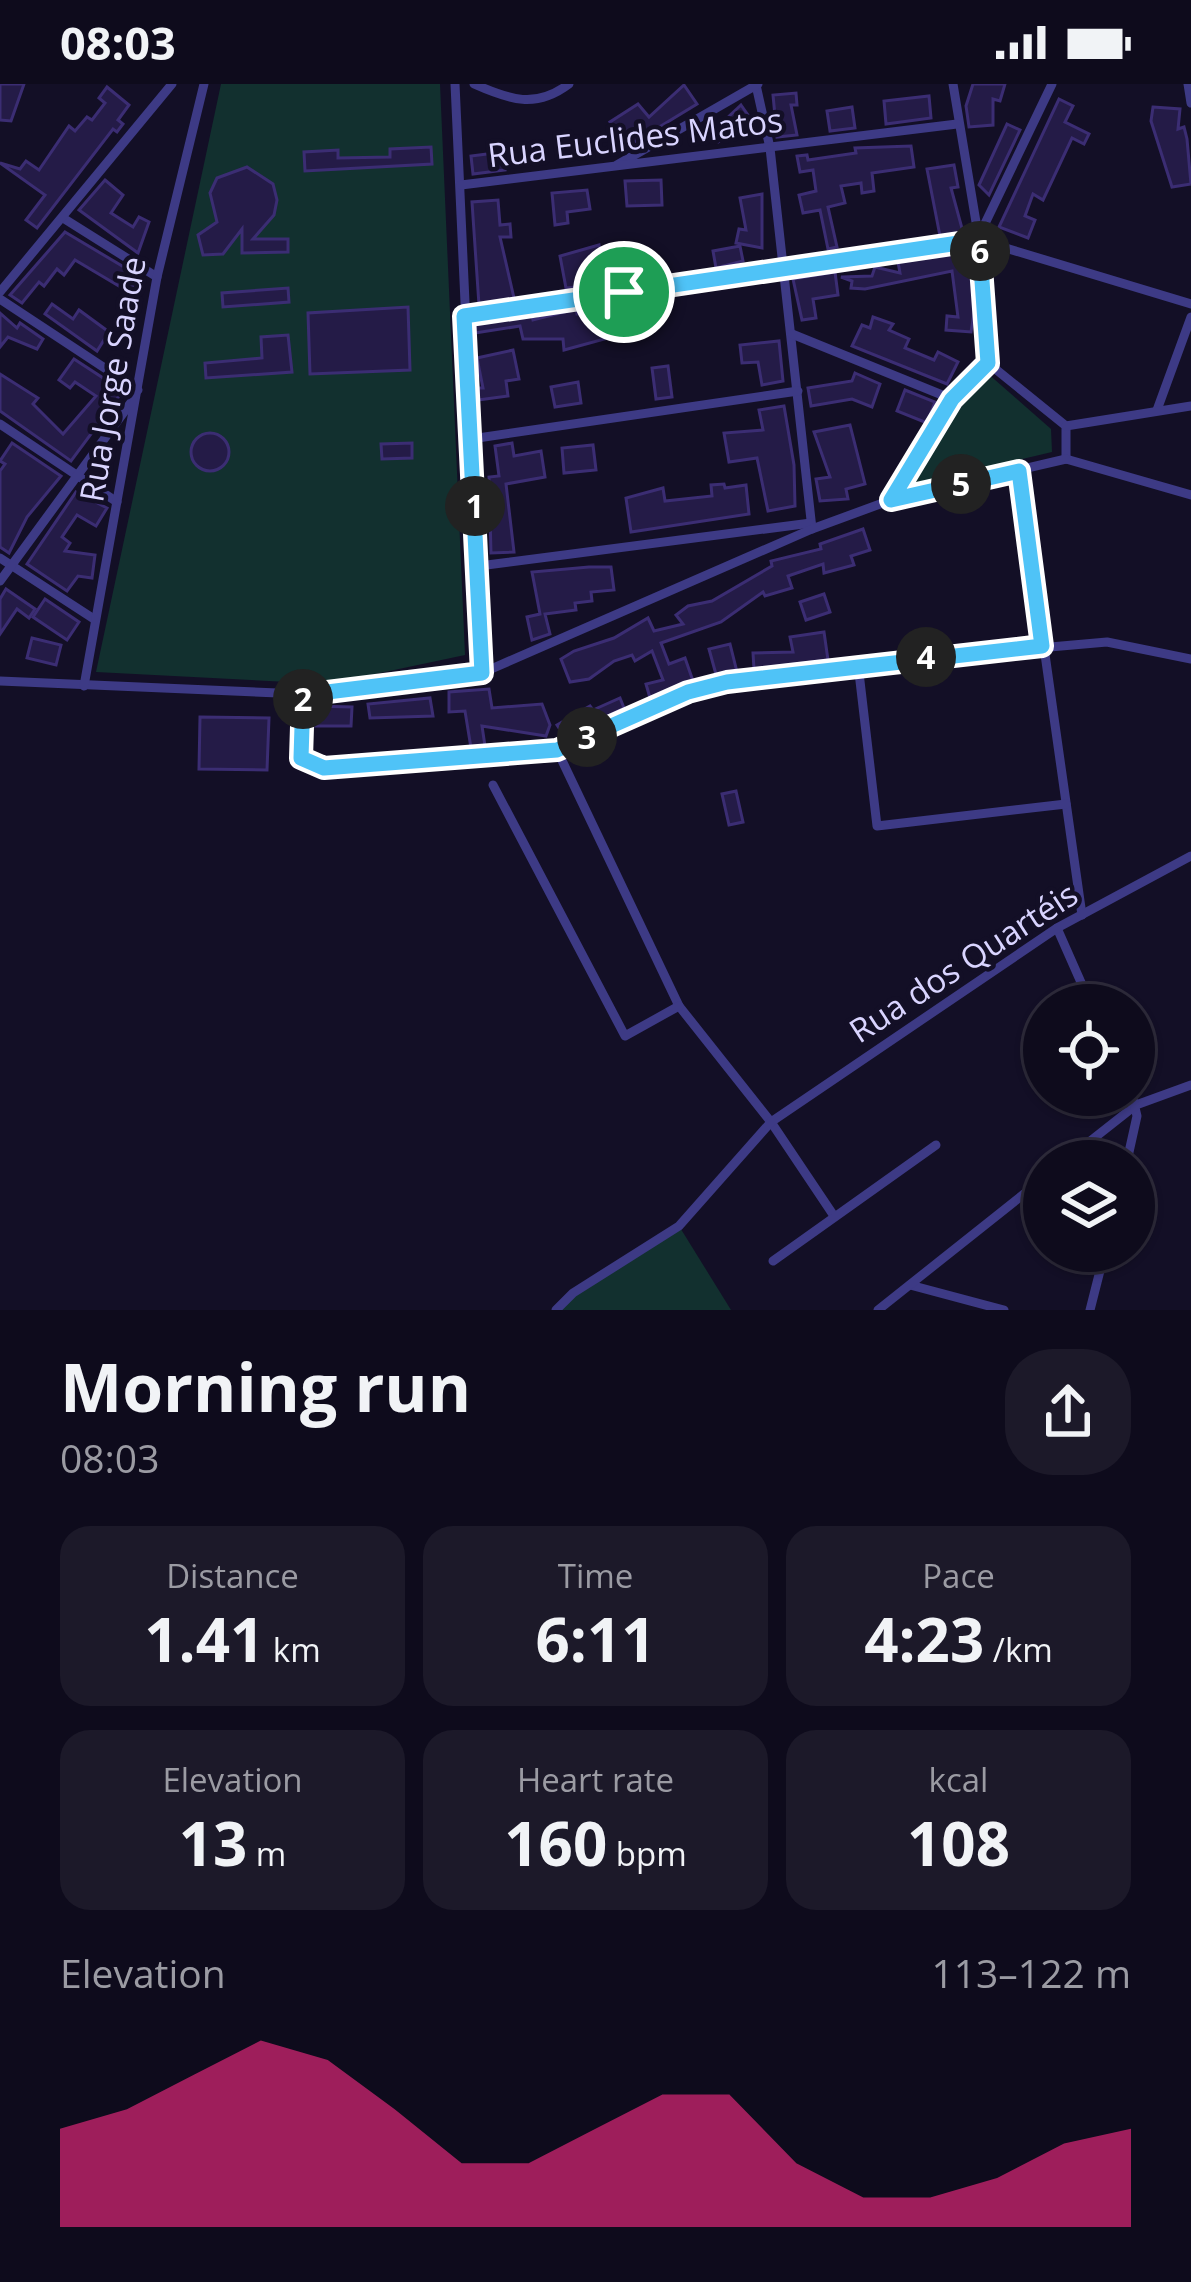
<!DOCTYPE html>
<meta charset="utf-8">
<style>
body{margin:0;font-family:"Open Sans",sans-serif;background:#1c1929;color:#f1f3f6;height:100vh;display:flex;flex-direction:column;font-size:45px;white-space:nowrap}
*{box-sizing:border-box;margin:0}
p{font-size:39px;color:#9b9ba3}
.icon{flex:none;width:66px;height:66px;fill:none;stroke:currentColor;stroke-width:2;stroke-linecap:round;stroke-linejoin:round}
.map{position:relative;height:1226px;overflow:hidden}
.panel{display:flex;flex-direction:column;background:#0e0b1c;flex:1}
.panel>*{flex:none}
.controls{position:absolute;left:1023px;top:900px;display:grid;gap:24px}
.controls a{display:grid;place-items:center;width:132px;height:132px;border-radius:50%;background:#0e0b1c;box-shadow:0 3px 9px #0004,0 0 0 3px #2e2b3b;font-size:60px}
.pin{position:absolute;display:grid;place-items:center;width:102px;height:102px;color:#fff;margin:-51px;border:6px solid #fff;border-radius:50%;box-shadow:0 3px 12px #0007}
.km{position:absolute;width:60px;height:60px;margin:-30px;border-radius:50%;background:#222;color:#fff;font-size:33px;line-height:60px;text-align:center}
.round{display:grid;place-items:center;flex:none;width:126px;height:126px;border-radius:48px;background:#1c1929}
.headline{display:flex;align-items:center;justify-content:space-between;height:204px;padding:0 60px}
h1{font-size:66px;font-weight:700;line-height:90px}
.figures{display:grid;grid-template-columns:repeat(3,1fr);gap:18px;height:204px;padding:12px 60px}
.figures div{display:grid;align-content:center;border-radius:30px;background:#1c1929;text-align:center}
.figures b{font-size:60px;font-weight:700}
.figures small{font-size:33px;font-weight:400}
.figures p{font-size:33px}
.chart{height:336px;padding:24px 60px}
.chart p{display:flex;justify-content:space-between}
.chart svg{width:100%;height:216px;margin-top:12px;fill:#db2777;opacity:.7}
.status{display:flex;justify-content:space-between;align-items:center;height:84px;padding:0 60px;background:#0e0b1c;direction:ltr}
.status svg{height:33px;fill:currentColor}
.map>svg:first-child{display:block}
</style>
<div class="status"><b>08:03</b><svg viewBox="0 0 49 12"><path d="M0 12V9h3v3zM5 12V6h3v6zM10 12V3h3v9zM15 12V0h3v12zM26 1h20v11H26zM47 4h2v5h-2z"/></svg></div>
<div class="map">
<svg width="1191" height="1226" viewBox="0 0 1191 1226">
<rect width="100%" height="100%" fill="#130f26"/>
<g fill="#12302f">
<path d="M221 0H440L465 571 328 600 96 588Z"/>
<path d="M986 288 1051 345 1052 368 905 403Z"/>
<path d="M679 1142 731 1226H556L560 1221Z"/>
</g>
<g fill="#241b47" stroke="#3b2d73" stroke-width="3">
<path d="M0 0H24L11 37 0 36Z"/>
<path d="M973 0H1005L1000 17 993 15V41L969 43 966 22Z"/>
<path d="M684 1 697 20 628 62 610 38 638 20 649 33Z"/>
<path d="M107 3 129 21 118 36 123 40 117 48 113 45 37 144 26 136 45 111 0 79 20 85 26 77 39 86 69 42 75 47 87 33 92 36 105 19 99 14Z"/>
<path d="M796 9 797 21H791L797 51 777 53 773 11Z"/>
<path d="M929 12 931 34 886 40 884 17Z"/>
<path d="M1059 15 1073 22 1065 38 1089 50 1084 60 1072 54 1043 116 1033 110 1025 132 1035 136 1028 154 999 143Z"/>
<path d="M741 21 750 34 718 58 710 50Z"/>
<path d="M852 23 855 44 830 47 827 27Z"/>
<path d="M1153 23 1180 25 1178 45 1184 43 1187 55 1191 100 1172 103 1151 37Z"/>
<path d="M1007 40 1020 46 989 111 979 101Z"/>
<path d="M911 62 914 83 872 89 874 107 862 109 861 99 841 102 845 119 828 123 837 163 828 165 820 126 803 129 799 111 816 107 813 86 800 88 797 72 807 71 808 76 856 69 855 64Z"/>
<path d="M431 63 432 80 305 87 304 68 338 66V74L390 73V65Z"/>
<path d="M503 68 505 86 473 90 471 72Z"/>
<path d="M954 81 958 103 951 104 963 148 940 152 927 85Z"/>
<path d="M247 83 273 100 277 116 274 131 253 155H288V168L242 169V145L223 170 203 171 198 151 217 138 210 109 217 94Z"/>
<path d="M105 96 123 111 111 129 133 143 139 133 149 138 138 169 79 126Z"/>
<path d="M661 96 662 121 627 122 625 97Z"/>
<path d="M587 106 590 125 567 128 568 139 555 141 552 109Z"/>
<path d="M762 110V164L736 159 739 145 746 146 740 114Z"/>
<path d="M498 116 500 141 510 140 511 153H500L514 214 479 221 472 118Z"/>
<path d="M65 148 139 192 129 208 75 176 64 191 57 185 44 202 39 198 22 219 10 211Z"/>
<path d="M599 161 605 200 566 204 560 172Z"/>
<path d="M740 162 743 177 716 184 713 167Z"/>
<path d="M970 167 975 223 971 248 946 246 947 232 958 233 952 187 865 205 851 204 852 197 841 193 872 192 875 183 900 189 898 178Z"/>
<path d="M835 188 838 211 813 215 816 234 802 236 793 195Z"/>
<path d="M288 204 289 218 223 223 222 209Z"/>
<path d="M52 220 73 235 79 226 109 248 97 267 45 230Z"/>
<path d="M408 223 410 286 310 290 308 229Z"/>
<path d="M576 225 577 230 596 225 599 241 611 239 612 253 564 266 563 255H523L520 242 475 249V240L532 231 533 236Z"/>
<path d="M0 229 17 244 20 239 43 255 37 265 8 253 0 263Z"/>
<path d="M873 233 893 240 889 246 909 255 905 264 934 276 938 268 958 278 947 300 852 262 862 241 870 244Z"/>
<path d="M288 251 292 288 206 294 205 279 262 274 261 253Z"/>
<path d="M779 257 783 297 762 301 758 278 742 279 740 261Z"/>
<path d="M513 266 519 295 506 297 508 312 478 316V304H483L477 274Z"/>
<path d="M74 275 123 307 71 377 0 327V290L38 314 33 320 63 350 96 312 75 298 70 304 59 296Z"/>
<path d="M668 282 672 313 656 315 652 284Z"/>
<path d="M855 289 880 300 872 323 852 315 811 322 808 304 852 297Z"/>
<path d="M578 298 581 319 555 323 551 303Z"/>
<path d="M905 306 935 318 927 339 897 327Z"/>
<path d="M784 322 794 381 795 422 768 427 757 374 729 378 724 349 763 346 759 326Z"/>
<path d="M850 341 865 400 846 405 848 415 820 417 816 395 830 393 814 348Z"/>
<circle cx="210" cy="368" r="19"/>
<path d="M12 359 61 392 27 433 9 469 0 463V387L5 380 0 377Z"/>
<path d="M412 359V374L382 375 381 360Z"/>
<path d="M512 359 514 372 541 367 545 393 506 400 514 468 491 469 489 393 499 392 495 362Z"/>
<path d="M593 361 596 386 564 389 562 364Z"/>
<path d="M724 400 725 404 746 401 749 430 631 448 626 414 663 404 665 417 712 412 711 401Z"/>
<path d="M76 408 107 424 96 442 77 431 62 453 70 459 65 467 95 471 92 494 78 492 67 507 27 480Z"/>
<path d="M863 445 870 466 851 472 854 481 824 489 823 480 788 492 792 504 765 512 763 508 721 538 661 559 669 580 685 574 693 597 650 614 646 600 663 596 652 567 635 577 632 571 614 577 589 595 570 598 561 575 574 567 614 554 648 534 654 547 683 540 676 531 688 522 712 517 772 482 771 477 821 465 820 460Z"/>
<path d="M589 483H611L614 506 591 508 592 517 575 519 576 526 545 530 550 550 532 556 527 533 540 530 532 488Z"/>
<path d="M6 505 35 525 29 534 17 525 0 550V515Z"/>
<path d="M824 510 830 528 806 536 800 518Z"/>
<path d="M45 515 79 538 67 556 33 533Z"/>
<path d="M824 548 828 576 754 585 753 569 793 568 790 553Z"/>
<path d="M32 554 61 561 56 581 27 574Z"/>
<path d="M730 560 737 588 717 594 709 565Z"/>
<path d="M489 605 492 624 542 620 550 641 546 652 482 642 485 662 471 664 465 627 449 628V608Z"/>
<path d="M430 614 433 632 370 634 368 620Z"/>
<path d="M620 614 624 624 565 653 557 641 590 622 593 626Z"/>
<path d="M313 622 352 623 351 642H312Z"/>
<path d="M200 633 269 634 267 686 199 685Z"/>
<path d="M736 707 743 738 729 741 722 710Z"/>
</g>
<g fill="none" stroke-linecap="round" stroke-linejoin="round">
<g stroke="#3d3a85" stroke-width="9">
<path d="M455 0 482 589"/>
<path d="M474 0C510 16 536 25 569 0"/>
<path d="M953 0 979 156 988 279"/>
<path d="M1188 0 1191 19"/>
<path d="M756 1 770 64 812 445"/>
<path d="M617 81 758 0"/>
<path d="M461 101 957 40"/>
<path d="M63 134 157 193"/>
<path d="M979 152 1052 0"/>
<path d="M0 208 172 0"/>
<path d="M0 215 138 306"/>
<path d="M464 232 979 156 1191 220"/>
<path d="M792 250 952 315"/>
<path d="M988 279 1066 342V375"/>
<path d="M1157 326 1191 233"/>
<path d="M0 340 117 418"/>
<path d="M1066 342 1191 322"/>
<path d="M471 355 798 307"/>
<path d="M1066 375 1191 411"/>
<path d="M1019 387 1082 831"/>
<path d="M891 416 952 315 988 279"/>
<path d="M0 474 94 535"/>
<path d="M479 482 811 439"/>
<path d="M0 497 135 313"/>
<path d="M858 580 877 742 1066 720"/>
<path d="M0 597 326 611 482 589 812 445 891 416 1066 375"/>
<path d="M84 602 157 193 204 0"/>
<path d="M303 611 301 674 324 684 557 666 688 608 858 580 1107 558 1191 575"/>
<path d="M557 666 679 922 771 1038 834 1132"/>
<path d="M493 701 625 952 679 922"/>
<path d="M1057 844 1091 921"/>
<path d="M1065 1077 1136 1021 1191 1001"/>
<path d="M1127 1077 1137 1032 1132 1011"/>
<path d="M773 1177 936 1061"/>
<path d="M910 1201 1004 1226"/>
<path d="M556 1226 573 1209 679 1142 771 1038 1057 844 1191 772"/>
<path d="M878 1226 1044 1094"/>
<path d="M1090 1226 1105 1167"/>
</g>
</g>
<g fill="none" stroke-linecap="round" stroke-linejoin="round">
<g stroke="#fff" stroke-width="24">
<path id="route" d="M979 156 988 279 952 315 891 416 1019 387 1042 562 727 598 688 608 557 666 324 684 301 674 303 611 482 589 464 232Z"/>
</g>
<use href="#route" stroke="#4fc3f7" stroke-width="15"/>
</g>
<g text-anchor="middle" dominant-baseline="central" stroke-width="9" stroke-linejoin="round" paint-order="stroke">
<g font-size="33" fill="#d9d4ff" stroke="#130f26">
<text transform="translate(635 53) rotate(-7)">Rua Euclides Matos</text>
<text transform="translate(112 295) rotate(-80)">Rua Jorge Saade</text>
<text transform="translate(963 878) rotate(-33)">Rua dos Quartéis</text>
</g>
</g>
</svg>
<div class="controls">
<a><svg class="icon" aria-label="locate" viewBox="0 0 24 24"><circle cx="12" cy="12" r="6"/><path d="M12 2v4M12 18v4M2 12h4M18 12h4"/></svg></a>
<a><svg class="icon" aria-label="layers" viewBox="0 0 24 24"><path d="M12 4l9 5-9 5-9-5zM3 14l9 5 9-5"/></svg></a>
</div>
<div class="pin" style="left:624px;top:208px;background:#1e9e55"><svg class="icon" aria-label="arrive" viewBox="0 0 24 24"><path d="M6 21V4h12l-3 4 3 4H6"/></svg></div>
<b class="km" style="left:475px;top:422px">1</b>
<b class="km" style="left:303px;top:615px">2</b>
<b class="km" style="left:587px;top:653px">3</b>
<b class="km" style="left:926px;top:573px">4</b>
<b class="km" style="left:961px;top:400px">5</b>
<b class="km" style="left:980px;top:167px">6</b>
</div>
<section class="panel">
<div class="headline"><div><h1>Morning run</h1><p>08:03</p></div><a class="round"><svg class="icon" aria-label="share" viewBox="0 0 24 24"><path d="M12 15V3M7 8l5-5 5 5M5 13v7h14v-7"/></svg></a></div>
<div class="figures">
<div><p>Distance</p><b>1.41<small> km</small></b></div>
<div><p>Time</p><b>6:11</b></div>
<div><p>Pace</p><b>4:23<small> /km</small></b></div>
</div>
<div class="figures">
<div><p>Elevation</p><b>13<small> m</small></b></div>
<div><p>Heart rate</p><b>160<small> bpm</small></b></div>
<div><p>kcal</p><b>108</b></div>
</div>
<div class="chart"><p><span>Elevation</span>113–122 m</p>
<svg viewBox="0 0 160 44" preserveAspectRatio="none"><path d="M0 44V24L10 20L20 13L30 6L40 10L50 20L60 31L70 31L80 24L90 17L100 17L110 31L120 38L130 38L140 34L150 27L160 24V44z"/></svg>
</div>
</section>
